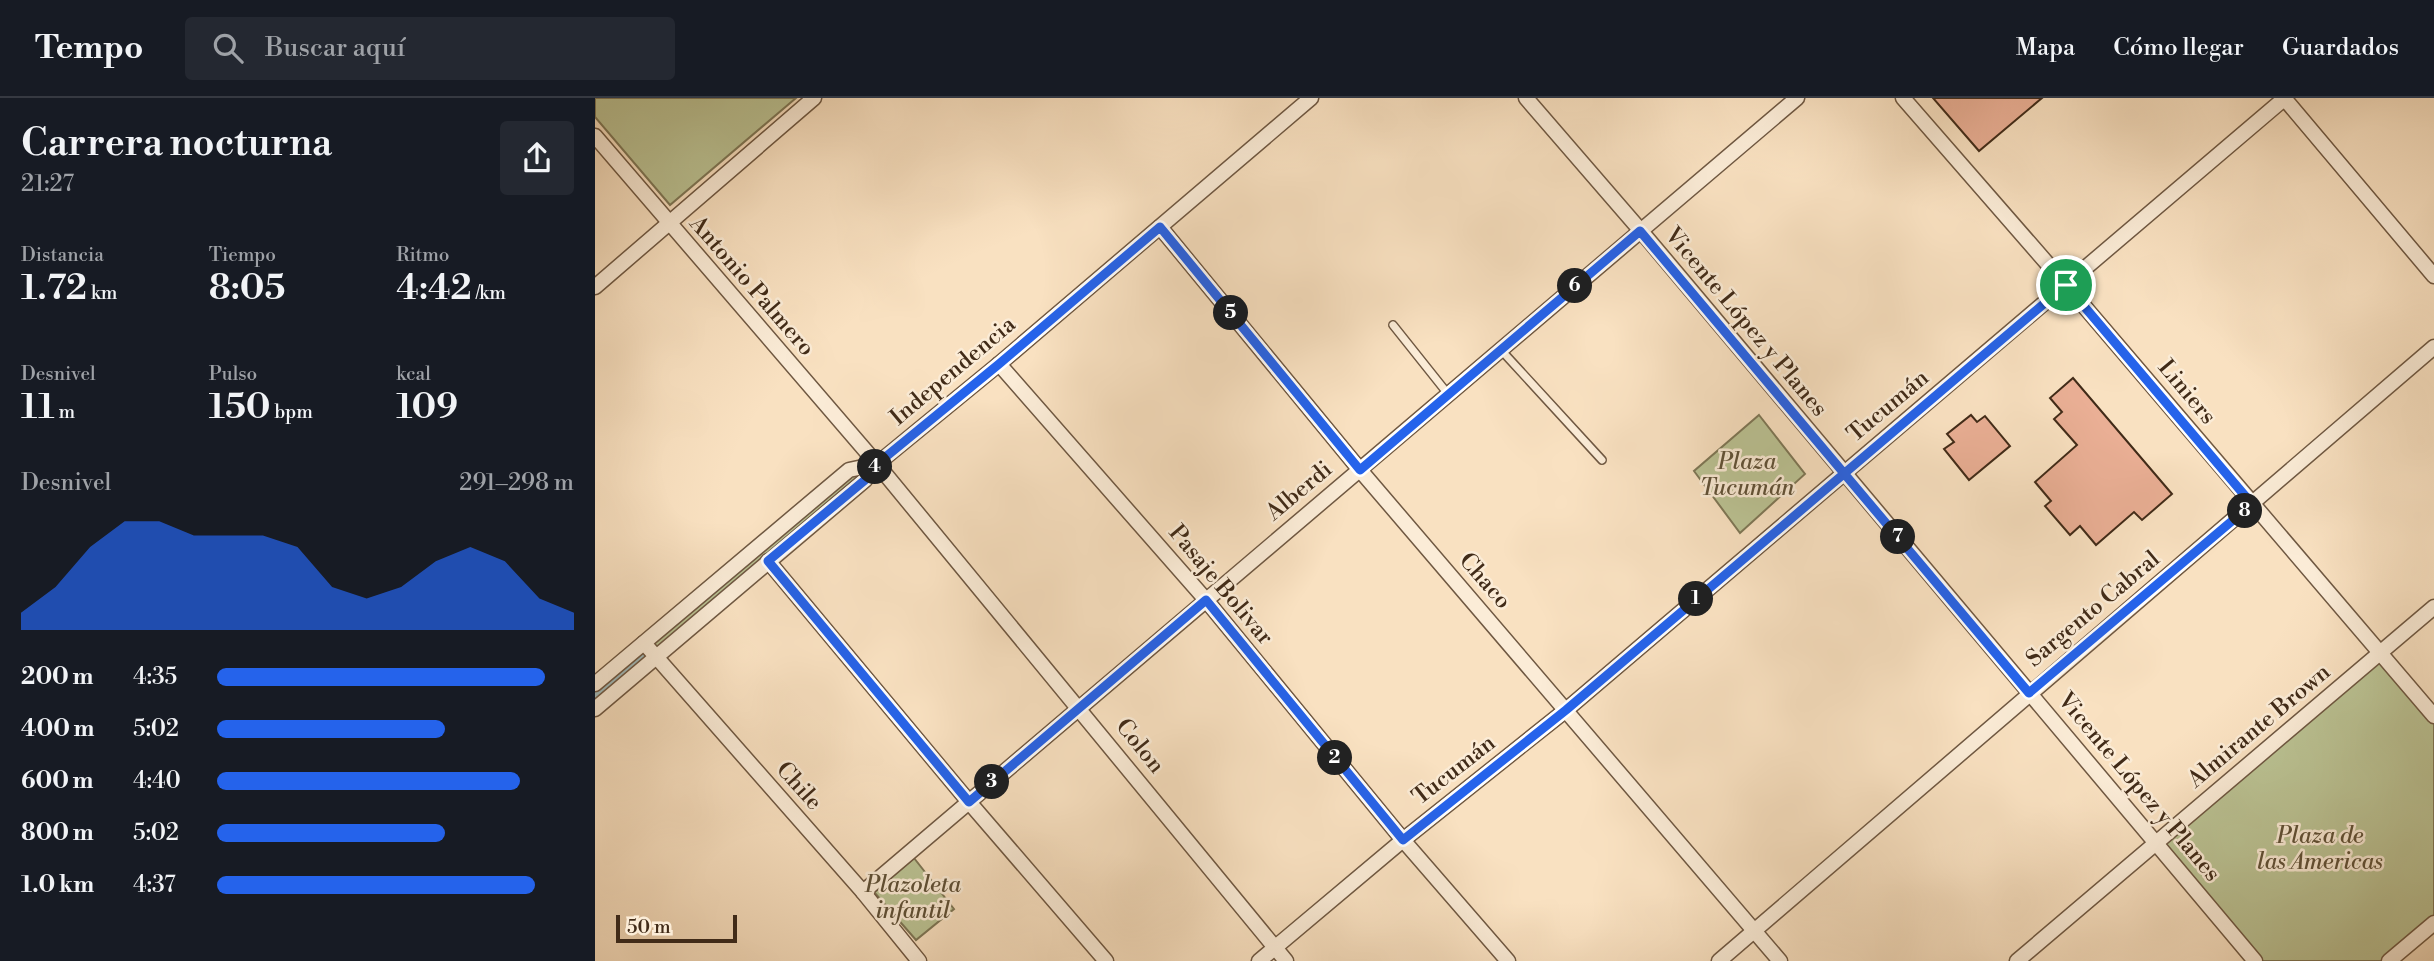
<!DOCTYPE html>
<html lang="es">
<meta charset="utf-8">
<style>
body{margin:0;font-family:"Libre Bodoni",serif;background:#242831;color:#f1f3f6;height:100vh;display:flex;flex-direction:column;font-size:26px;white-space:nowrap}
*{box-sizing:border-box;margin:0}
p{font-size:23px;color:#9ea1a6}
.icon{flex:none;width:38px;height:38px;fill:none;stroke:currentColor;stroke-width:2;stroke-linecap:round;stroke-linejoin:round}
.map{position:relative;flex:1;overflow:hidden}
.panel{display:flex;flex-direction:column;background:#171b24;width:595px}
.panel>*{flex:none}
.scale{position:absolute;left:21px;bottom:18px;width:121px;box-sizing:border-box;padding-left:7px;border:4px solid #412b18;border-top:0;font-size:19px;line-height:24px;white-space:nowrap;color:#412b18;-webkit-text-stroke:5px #fbecd7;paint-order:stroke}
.pin{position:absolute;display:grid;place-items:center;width:60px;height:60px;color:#fff;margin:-30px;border:4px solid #fff;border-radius:50%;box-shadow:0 2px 7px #0007}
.km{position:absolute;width:35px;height:35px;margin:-18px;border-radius:50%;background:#222;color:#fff;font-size:19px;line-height:35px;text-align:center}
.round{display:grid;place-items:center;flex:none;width:74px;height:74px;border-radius:7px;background:#242831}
.overview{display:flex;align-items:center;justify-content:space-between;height:119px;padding:0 21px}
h1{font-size:38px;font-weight:600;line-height:52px}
.figures{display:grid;grid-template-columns:repeat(3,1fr);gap:10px;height:119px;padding:7px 21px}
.figures div{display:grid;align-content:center}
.figures b{font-size:35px;font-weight:600}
.figures small{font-size:19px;font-weight:400}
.figures p{font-size:19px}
.chart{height:196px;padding:14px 21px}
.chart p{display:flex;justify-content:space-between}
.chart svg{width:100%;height:126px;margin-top:7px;fill:#2563eb;opacity:.7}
ul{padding:0 21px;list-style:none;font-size:23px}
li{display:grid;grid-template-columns:112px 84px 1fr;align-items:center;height:52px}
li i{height:18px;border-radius:9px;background:#2563eb}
header{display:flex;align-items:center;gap:42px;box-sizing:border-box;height:98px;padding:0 35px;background:#171b24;border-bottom:2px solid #363941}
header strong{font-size:33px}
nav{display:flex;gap:38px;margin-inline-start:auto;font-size:24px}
.search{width:490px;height:63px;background:#242831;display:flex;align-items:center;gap:18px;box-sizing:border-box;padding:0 24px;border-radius:7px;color:#9ea1a6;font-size:26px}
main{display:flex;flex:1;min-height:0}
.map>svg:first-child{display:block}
</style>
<header>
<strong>Tempo</strong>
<div class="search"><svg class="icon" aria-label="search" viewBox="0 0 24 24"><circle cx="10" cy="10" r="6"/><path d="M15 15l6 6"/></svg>Buscar aquí</div>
<nav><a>Mapa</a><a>Cómo llegar</a><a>Guardados</a></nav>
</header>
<main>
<section class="panel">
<div class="overview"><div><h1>Carrera nocturna</h1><p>21:27</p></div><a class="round"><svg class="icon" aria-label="share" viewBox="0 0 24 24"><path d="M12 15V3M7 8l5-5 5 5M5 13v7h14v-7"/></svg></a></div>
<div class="figures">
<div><p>Distancia</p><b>1.72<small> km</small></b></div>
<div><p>Tiempo</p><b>8:05</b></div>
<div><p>Ritmo</p><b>4:42<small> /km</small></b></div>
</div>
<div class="figures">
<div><p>Desnivel</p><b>11<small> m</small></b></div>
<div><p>Pulso</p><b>150<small> bpm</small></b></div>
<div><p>kcal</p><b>109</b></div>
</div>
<div class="chart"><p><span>Desnivel</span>291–298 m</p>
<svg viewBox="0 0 160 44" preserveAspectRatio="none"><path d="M0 44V38L10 29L20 15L30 6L40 6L50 11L60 11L70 11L80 15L90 29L100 33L110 29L120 20L130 15L140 20L150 33L160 38V44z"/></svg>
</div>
<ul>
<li><b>200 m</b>4:35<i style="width:92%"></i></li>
<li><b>400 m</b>5:02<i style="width:64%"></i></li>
<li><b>600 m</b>4:40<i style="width:85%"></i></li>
<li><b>800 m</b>5:02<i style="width:64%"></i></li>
<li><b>1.0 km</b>4:37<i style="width:89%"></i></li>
</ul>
</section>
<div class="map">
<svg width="1839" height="863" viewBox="0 0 1839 863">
<rect width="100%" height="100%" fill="#f9e1c1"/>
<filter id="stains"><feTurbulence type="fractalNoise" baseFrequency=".00286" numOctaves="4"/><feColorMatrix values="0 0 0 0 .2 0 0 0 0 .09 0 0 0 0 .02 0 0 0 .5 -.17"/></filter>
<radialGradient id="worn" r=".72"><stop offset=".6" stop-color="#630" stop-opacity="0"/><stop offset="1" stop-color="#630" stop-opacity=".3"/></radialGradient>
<g fill="#bbc394" stroke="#7e7756" stroke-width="2">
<path d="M0 0H201L75 107 0 19Z"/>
<path d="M1164 317 1210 376 1145 435 1099 373Z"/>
<path d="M268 375 0 605V594L256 376Z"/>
<path d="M1785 555 1839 618V825L1794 863H1660L1561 744Z"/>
<path d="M319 760 359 811 321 842 279 794Z"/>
</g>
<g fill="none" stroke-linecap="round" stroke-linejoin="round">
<path stroke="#a1bbbc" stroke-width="18" d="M0 602 45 563"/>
</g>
<g fill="#eaaf95" stroke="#412b18" stroke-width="2">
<path d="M1338 0H1447L1384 53Z"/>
<path d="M1478 280 1577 396 1547 422 1539 414 1501 447 1485 428 1475 437 1450 408 1456 403 1440 384 1482 347 1459 321 1467 314 1455 300Z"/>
<path d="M1376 317 1382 324 1390 318 1415 348 1374 382 1349 351 1359 344 1352 336Z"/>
</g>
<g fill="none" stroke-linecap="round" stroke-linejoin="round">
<g stroke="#6f5842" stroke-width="10">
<g id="lane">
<path d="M798 227 853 296"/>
<path d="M906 252 1007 362"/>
</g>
</g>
<g stroke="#6f5842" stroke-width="17">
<g id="street">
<path d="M931 0 1046 133 1660 863"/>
<path d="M1308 0 1471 187 1839 618"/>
<path d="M1689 0 1839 178"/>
<path d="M0 38 282 366 691 863"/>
<path d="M565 129 765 372 1185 863"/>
<path d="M0 189 219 0"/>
<path d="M404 266 611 502 808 742 913 863"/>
<path d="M173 463 374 704 511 863"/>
<path d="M49 545 268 794 324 863"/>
<path d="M0 586 254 372 282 366"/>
<path d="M0 611 270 382 282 366 404 266 716 0"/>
<path d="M268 794 1202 0"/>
<path d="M664 863 808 742 971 612 1690 0"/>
<path d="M1124 863 1839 249"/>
<path d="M1422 863 1839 509"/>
<path d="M1794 863 1839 825"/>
</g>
</g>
<use href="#lane" stroke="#fbecd7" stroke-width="7"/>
<use href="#street" stroke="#fbecd7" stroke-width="14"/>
</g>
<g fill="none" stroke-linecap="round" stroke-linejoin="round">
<g stroke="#fff" stroke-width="14">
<path id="route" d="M1471 187 971 612 808 742 611 502 374 704 173 463 270 382 282 366 404 266 565 129 765 372 1045 133 1434 595 1657 406 1471 187"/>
</g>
<use href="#route" stroke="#2563eb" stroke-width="9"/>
</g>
<g text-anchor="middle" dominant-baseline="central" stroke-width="5" stroke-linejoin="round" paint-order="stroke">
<g font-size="23" fill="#412b18" stroke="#fbecd7">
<text transform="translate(157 188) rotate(49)">Antonio Palmero</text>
<text transform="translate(1151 224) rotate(50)">Vicente López y Planes</text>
<text transform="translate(358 273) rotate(-40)">Independencia</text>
<text transform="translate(1592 294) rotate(50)">Liniers</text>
<text transform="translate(1293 308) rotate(-40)">Tucumán</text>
<text transform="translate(704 393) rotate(-40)">Alberdi</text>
<text transform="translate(890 483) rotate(49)">Chaco</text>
<text transform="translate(626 487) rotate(50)">Pasaje Bolivar</text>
<text transform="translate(1498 511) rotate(-40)">Sargento Cabral</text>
<text transform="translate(1664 628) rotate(-40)">Almirante Brown</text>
<text transform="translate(545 648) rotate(51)">Colon</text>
<text transform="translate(859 672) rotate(-38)">Tucumán</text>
<text transform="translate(204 688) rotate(48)">Chile</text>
<text transform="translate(1544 689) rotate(50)">Vicente López y Planes</text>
</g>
<g font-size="23" font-style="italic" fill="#605137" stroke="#fbecd7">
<text x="1152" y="364">Plaza<tspan x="1152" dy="26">Tucumán</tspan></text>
<text x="1725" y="738">Plaza de<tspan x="1725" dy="26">las Americas</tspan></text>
<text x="318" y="787">Plazoleta<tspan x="318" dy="26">infantil</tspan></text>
</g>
</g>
<rect width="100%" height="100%" filter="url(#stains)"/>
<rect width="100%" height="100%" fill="url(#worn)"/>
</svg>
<div class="scale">50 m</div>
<div class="pin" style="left:1471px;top:187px;background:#1e9e55"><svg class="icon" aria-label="arrive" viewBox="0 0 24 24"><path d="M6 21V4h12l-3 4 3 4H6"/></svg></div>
<b class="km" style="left:1101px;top:501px">1</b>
<b class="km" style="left:740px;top:660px">2</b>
<b class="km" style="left:397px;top:684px">3</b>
<b class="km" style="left:280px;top:369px">4</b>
<b class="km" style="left:636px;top:215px">5</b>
<b class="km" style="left:980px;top:188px">6</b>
<b class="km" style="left:1303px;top:439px">7</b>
<b class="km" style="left:1650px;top:413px">8</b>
</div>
</main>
